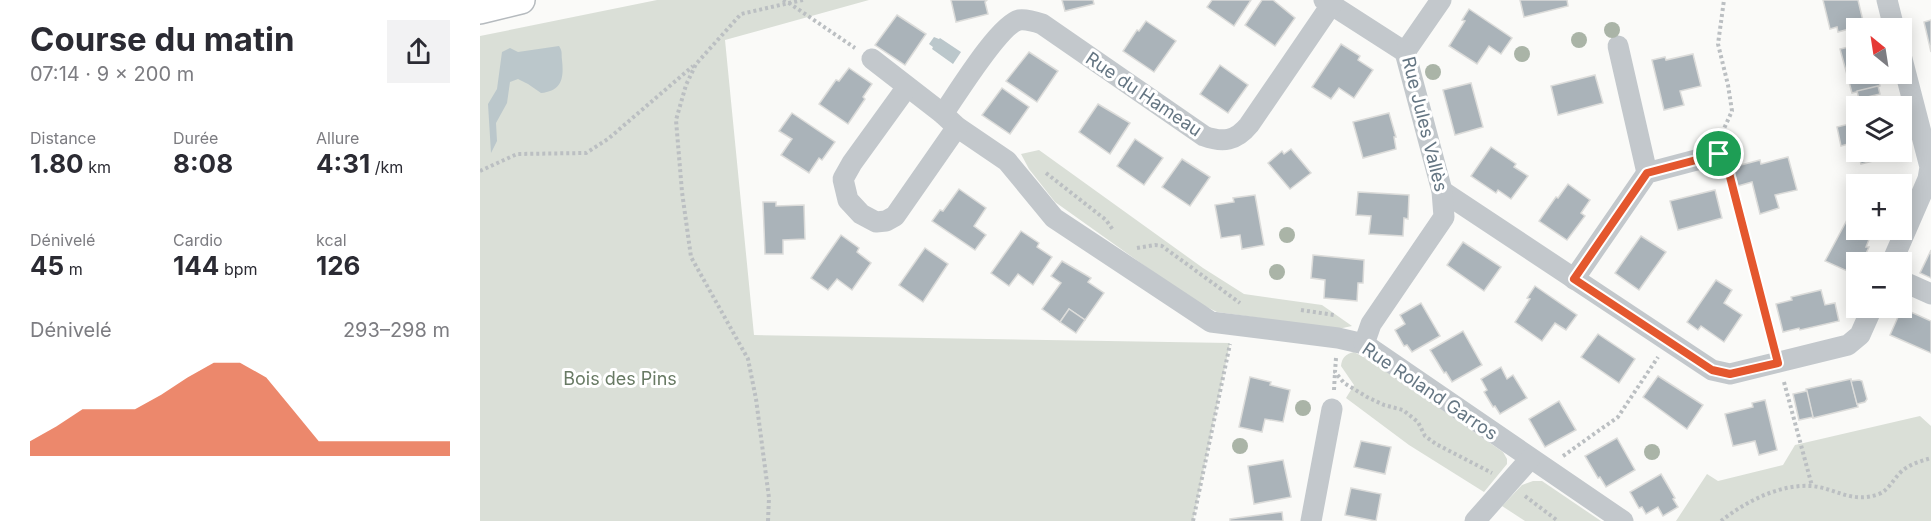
<!DOCTYPE html>
<html lang="fr">
<meta charset="utf-8">
<style>
body{margin:0;font-family:Inter,sans-serif;background:#f2f2f3;color:#2b2b33;height:100vh;display:flex;flex-direction:column;font-size:22px;white-space:nowrap}
*{box-sizing:border-box;margin:0}
p{font-size:20px;color:#7c7c81}
.icon{flex:none;width:33px;height:33px;fill:none;stroke:currentColor;stroke-width:2;stroke-linecap:round;stroke-linejoin:round}
.map{position:relative;flex:1;overflow:hidden}
.sheet{display:flex;flex-direction:column;background:#fff;width:480px}
.sheet>*{flex:none}
.needle{width:39px;rotate:330deg}
.controls{position:absolute;left:1366px;top:18px;display:grid;gap:12px}
.controls a{display:grid;place-items:center;width:66px;height:66px;border-radius:0px;background:#fff;box-shadow:0 3px 15px #0003;font-size:30px}
.pin{position:absolute;display:grid;place-items:center;width:51px;height:51px;color:#fff;margin:-26px;border:3px solid #fff;border-radius:50%;box-shadow:0 2px 6px #0007}
.round{display:grid;place-items:center;flex:none;width:63px;height:63px;border-radius:0px;background:#f2f2f3}
.summary{display:flex;align-items:center;justify-content:space-between;height:102px;padding:0 30px}
h1{font-size:33px;font-weight:700;line-height:45px}
.figures{display:grid;grid-template-columns:repeat(3,1fr);gap:9px;height:102px;padding:6px 30px}
.figures div{display:grid;align-content:center}
.figures b{font-size:26px;font-weight:700}
.figures small{font-size:16px;font-weight:400}
.figures p{font-size:16px}
.chart{height:168px;padding:12px 30px}
.chart p{display:flex;justify-content:space-between}
.chart svg{width:100%;height:108px;margin-top:6px;fill:#e4572e;opacity:.7}
main{display:flex;flex:1;min-height:0}
.map>svg:first-child{display:block}
</style>
<main>
<section class="sheet">
<div class="summary"><div><h1>Course du matin</h1><p>07:14 · 9 × 200 m</p></div><a class="round"><svg class="icon" aria-label="share" viewBox="0 0 24 24"><path d="M12 15V3M7 8l5-5 5 5M5 13v7h14v-7"/></svg></a></div>
<div class="figures">
<div><p>Distance</p><b>1.80<small> km</small></b></div>
<div><p>Durée</p><b>8:08</b></div>
<div><p>Allure</p><b>4:31<small> /km</small></b></div>
</div>
<div class="figures">
<div><p>Dénivelé</p><b>45<small> m</small></b></div>
<div><p>Cardio</p><b>144<small> bpm</small></b></div>
<div><p>kcal</p><b>126</b></div>
</div>
<div class="chart"><p><span>Dénivelé</span>293–298 m</p>
<svg viewBox="0 0 160 44" preserveAspectRatio="none"><path d="M0 44V38L10 32L20 25L30 25L40 25L50 19L60 12L70 6L80 6L90 12L100 25L110 38L120 38L130 38L140 38L150 38L160 38V44z"/></svg>
</div>
</section>
<div class="map">
<svg width="1451" height="521" viewBox="0 0 1451 521">
<rect width="100%" height="100%" fill="#fafaf8"/>
<g fill="#dadfd7">
<path d="M177 0H389L245 40 274 335 750 343 713 521H0V36Z"/>
<path d="M559 150 723 268 764 294 842 305 872 326 858 329 737 312 714 301 575 202 549 169 541 154Z"/>
<path d="M874 352 891 361 1023 452 1027 459V464L1004 492 929 445 866 398 874 385 861 366C862 357 866 354 874 352Z"/>
<path d="M1440 416 1451 426V521H1196L1227 474 1238 481 1303 465 1315 445Z"/>
<path d="M1053 481H1062L1121 521H1045L1022 506 1042 485Z"/>
</g>
<g fill="#bbc7cb">
<path d="M454 37 459 39 460 38 481 52 473 64 452 49 453 47 449 44Z"/>
<path d="M79 46C83 52 81 54 82 60 84 78 82 91 61 93L48 84 38 79 30 82 27 103 16 123 17 141 11 153 8 104 17 89 22 52 30 48 38 52Z"/>
</g>
<g fill="#aab3b9" stroke="#dcdcda" stroke-width="1.5">
<path d="M471 0H507L505 2 508 14 476 22Z"/>
<path d="M582 0H613L614 4 585 11Z"/>
<path d="M732 0H771L754 26 727 7Z"/>
<path d="M782 0H793L815 18 795 46 765 25Z"/>
<path d="M1040 0H1087L1088 6 1044 17Z"/>
<path d="M1343 0H1378L1384 25 1358 32 1357 27 1350 29Z"/>
<path d="M989 9 1032 38 1021 54 1009 46 997 64 969 46 985 21 982 20Z"/>
<path d="M417 15 446 34 425 65 395 45Z"/>
<path d="M1451 20V52L1444 22Z"/>
<path d="M666 21 696 41 674 72 643 51 657 30 659 31Z"/>
<path d="M861 44 880 56 878 60 893 70 874 98 859 88 851 99 832 87Z"/>
<path d="M1377 45V74H1397L1400 86 1372 93 1360 49Z"/>
<path d="M549 52 578 71 557 102 526 81Z"/>
<path d="M1213 54 1221 86 1200 91 1204 105 1184 110 1172 60 1185 57 1186 60Z"/>
<path d="M740 65 768 85 748 113 720 94Z"/>
<path d="M369 68 392 84 383 97 385 99 368 124 339 104 356 80 359 81Z"/>
<path d="M1115 75 1123 103 1078 115 1071 86Z"/>
<path d="M991 83 1003 127 975 135 963 90Z"/>
<path d="M1398 86 1400 94 1379 99 1377 91Z"/>
<path d="M522 88 549 107 530 134 502 115Z"/>
<path d="M618 104 650 123 630 154 599 132Z"/>
<path d="M312 113 355 142 342 160 339 158 329 173 301 155 312 139 299 131Z"/>
<path d="M909 113 916 137H914L916 149 883 158 873 122Z"/>
<path d="M1377 122V148L1375 142 1361 146 1357 127Z"/>
<path d="M655 139 683 158 664 185 637 166Z"/>
<path d="M1011 147 1036 164 1034 167 1048 176 1031 199 1018 190 1016 193 991 176Z"/>
<path d="M811 149 831 173 810 189 788 163 802 151 804 154Z"/>
<path d="M1378 152H1412L1413 156 1381 164Z"/>
<path d="M1308 157 1317 190 1295 195 1299 208 1280 214 1272 182 1258 186 1253 167 1280 160 1281 164Z"/>
<path d="M702 159 730 177 710 206 682 187Z"/>
<path d="M1088 184 1110 200 1101 213 1105 216 1087 240 1059 221 1076 197 1078 198Z"/>
<path d="M479 189 506 208 494 226 506 235 495 250 452 221 460 210 463 211Z"/>
<path d="M1235 190 1242 218 1198 230 1190 201Z"/>
<path d="M878 192 929 195 928 219 924 218 923 236 889 234 891 216 876 215Z"/>
<path d="M775 195 784 245 762 249 760 235 741 238 735 205 754 202 753 198Z"/>
<path d="M283 202H296V206L324 205 325 239 303 240V254H285Z"/>
<path d="M1367 220 1377 225V230H1386L1392 232 1386 247H1389L1382 262H1377L1376 275 1345 261Z"/>
<path d="M541 231 559 243 557 247 572 257 553 285 538 274 529 286 511 273Z"/>
<path d="M361 235 379 248 377 252 391 263 372 290 357 279 348 290 331 278Z"/>
<path d="M1161 236 1186 252 1159 290 1135 273Z"/>
<path d="M983 242 1021 267 1004 291 967 265Z"/>
<path d="M445 248 468 264 443 302 419 285Z"/>
<path d="M1451 250V278L1440 273Z"/>
<path d="M833 255 884 260 883 283H878L877 301 844 298 845 280 831 278Z"/>
<path d="M582 261 611 278 608 282 624 293 605 320 589 309 580 322 562 309 581 283 571 276Z"/>
<path d="M1236 280 1252 290 1244 303 1262 315 1244 342 1221 326 1218 330 1207 322Z"/>
<path d="M1055 286 1097 315 1086 330 1075 323 1062 341 1035 322 1050 299 1047 298Z"/>
<path d="M1341 290 1345 305 1355 303 1359 321 1320 330 1319 328 1303 332 1296 304 1312 300 1311 297Z"/>
<path d="M941 303 960 336 932 352 927 345 924 346 915 330 925 324 920 315Z"/>
<path d="M1422 308 1451 321V353L1410 335Z"/>
<path d="M589 309 605 320 596 333 580 322Z"/>
<path d="M983 331 1002 365 972 382 966 372 964 373 950 350Z"/>
<path d="M1118 334 1155 359 1139 383 1101 357Z"/>
<path d="M1021 367 1027 379 1033 375 1047 398 1020 414 1015 406 1013 407 1004 392 1007 390 1001 379Z"/>
<path d="M1178 376 1223 405 1207 429 1163 397Z"/>
<path d="M770 377 791 382 790 385 810 390 803 422 785 419 782 432 759 427Z"/>
<path d="M1371 379 1378 407 1333 418 1326 389Z"/>
<path d="M1379 380 1382 381 1387 399 1385 402 1377 404 1371 381Z"/>
<path d="M1327 391 1333 417 1319 420 1313 394Z"/>
<path d="M1285 400 1297 450 1279 455 1275 441 1253 446 1245 414 1273 407 1272 403Z"/>
<path d="M1079 401 1096 430 1065 447 1049 419Z"/>
<path d="M1137 438 1155 470 1126 487 1120 477 1118 478 1105 456Z"/>
<path d="M881 441 911 447 905 474 874 467Z"/>
<path d="M803 460 811 497 774 504 768 466Z"/>
<path d="M1181 474 1195 498 1193 499 1198 507 1183 516 1178 507 1166 514 1162 507 1159 508 1150 492Z"/>
<path d="M871 488 901 494 896 521 865 515Z"/>
<path d="M802 512 803 521H750V519Z"/>
</g>
<g fill="none" stroke-linecap="round" stroke-linejoin="round">
<g stroke="#b5babe" stroke-width="30">
<path id="major" d="M0 10 41 0"/>
</g>
<g stroke="#bbbfc2" stroke-width="4" stroke-dasharray="3 3" stroke-linecap="butt">
<path d="M303 0 309 3 323 0"/>
<path d="M1242 133 1252 111 1248 85 1238 44 1244 0"/>
<path d="M0 171 37 154 106 153 128 139 213 66"/>
<path d="M1248 171 1292 344"/>
<path d="M566 173 626 220 633 230"/>
<path d="M657 248 675 245 682 246 760 303"/>
<path d="M821 310 854 315"/>
<path d="M856 358 855 372 864 383 887 397 904 405 923 410 938 422 945 436 956 444 1012 473"/>
<path d="M1304 382 1332 486"/>
<path d="M854 390 855 372"/>
<path d="M1083 456 1138 417 1178 357"/>
<path d="M1045 496 1078 521"/>
<path d="M288 521 289 498 276 399 268 359 211 257 202 192 196 120 206 85 216 64 261 14 309 3 375 48"/>
<path d="M713 521 750 344"/>
<path d="M1241 521C1265 502 1299 484 1331 486 1356 488 1371 504 1399 494 1410 489 1413 479 1422 471 1430 464 1441 461 1451 458"/>
</g>
<g stroke="#c3c8cc" stroke-width="21">
<path d="M844 0 925 52"/>
<path d="M1407 0 1414 28"/>
<path d="M1138 46 1167 173"/>
<path d="M392 59 463 114 477 127 527 161 574 218 731 322 858 338 884 344 1143 521"/>
<path d="M427 87 372 163 363 179 368 200 381 214 396 222 406 221 415 216 477 127"/>
<path d="M463 114C477 94 519 25 539 20 547 19 556 22 562 24L724 136C743 143 756 141 769 125L851 5"/>
<path d="M962 191 1232 370 1250 374 1368 345 1380 335 1392 308"/>
<path d="M1412 262 1448 179 1450 167 1422 59"/>
<path d="M1094 279 1167 173 1239 154"/>
<path d="M1422 281 1451 294"/>
<path d="M884 344 891 324 964 217 962 191 925 52 961 0"/>
<path d="M831 521 852 409"/>
<path d="M995 521 1050 459"/>
</g>
<use href="#major" stroke="#fff" stroke-width="27"/>
</g>
<g fill="#aab4a7">
<circle cx="1132" cy="30" r="8"/>
<circle cx="1099" cy="40" r="8"/>
<circle cx="1042" cy="54" r="8"/>
<circle cx="953" cy="72" r="8"/>
<circle cx="807" cy="235" r="8"/>
<circle cx="797" cy="272" r="8"/>
<circle cx="823" cy="408" r="8"/>
<circle cx="760" cy="446" r="8"/>
<circle cx="1172" cy="452" r="8"/>
</g>
<g fill="none" stroke-linecap="round" stroke-linejoin="round">
<g stroke="#fff" stroke-width="12">
<path id="route" d="M1239 154 1248 169 1298 363 1250 374 1232 370 1094 279 1167 173Z"/>
</g>
<use href="#route" stroke="#e4572e" stroke-width="8"/>
</g>
<g text-anchor="middle" dominant-baseline="central" stroke-width="6" stroke-linejoin="round" paint-order="stroke">
<g font-size="18" fill="#657683" stroke="#fff">
<text transform="translate(664 94) rotate(34)">Rue du Hameau</text>
<text transform="translate(945 124) rotate(76)">Rue Jules Vallès</text>
<text transform="translate(950 391) rotate(34)">Rue Roland Garros</text>
</g>
<g font-size="18" fill="#687a64" stroke="#fff">
<text x="140" y="378">Bois des Pins</text>
</g>
</g>
</svg>
<div class="controls">
<a><svg class="needle" viewBox="-14 -14 28 28"><path d="M0-13l5 13h-10z" fill="#e53935"/><path d="M0 13l5-13h-10z" fill="#7c7c81"/></svg></a>
<a><svg class="icon" aria-label="layers" viewBox="0 0 24 24"><path d="M12 4l9 5-9 5-9-5zM3 14l9 5 9-5"/></svg></a>
<a>+</a>
<a>−</a>
</div>
<div class="pin" style="left:1239px;top:154px;background:#1e9e55"><svg class="icon" aria-label="arrive" viewBox="0 0 24 24"><path d="M6 21V4h12l-3 4 3 4H6"/></svg></div>
</div>
</main>
